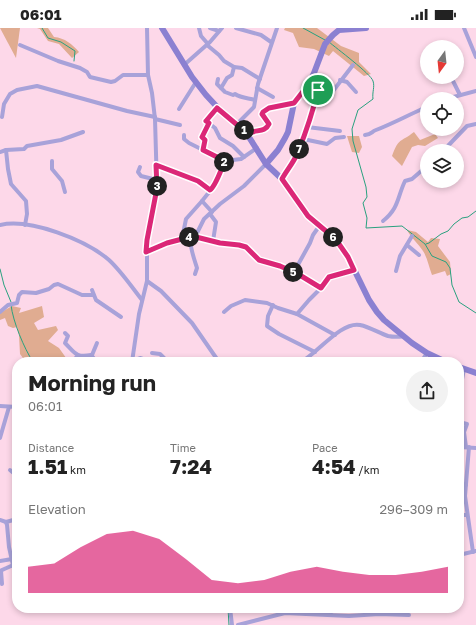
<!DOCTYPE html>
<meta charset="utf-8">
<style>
body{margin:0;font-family:"Golos Text",sans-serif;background:#f2f2f2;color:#222;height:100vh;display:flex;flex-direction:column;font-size:15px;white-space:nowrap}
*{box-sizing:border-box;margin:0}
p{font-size:13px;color:#767676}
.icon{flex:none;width:22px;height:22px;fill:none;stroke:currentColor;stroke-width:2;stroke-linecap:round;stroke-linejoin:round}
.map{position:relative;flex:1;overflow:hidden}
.details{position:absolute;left:12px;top:329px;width:452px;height:256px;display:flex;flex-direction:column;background:#fff;border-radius:16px;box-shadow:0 2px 6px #0003}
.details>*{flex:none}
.needle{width:26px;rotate:195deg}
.tools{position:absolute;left:420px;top:12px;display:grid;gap:8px}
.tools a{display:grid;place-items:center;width:44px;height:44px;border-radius:50%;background:#fff;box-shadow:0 2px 6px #0003;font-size:20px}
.pin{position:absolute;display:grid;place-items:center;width:34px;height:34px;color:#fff;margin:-17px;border:2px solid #fff;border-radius:50%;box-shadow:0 1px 4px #0007}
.km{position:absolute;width:20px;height:20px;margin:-10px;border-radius:50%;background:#222;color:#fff;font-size:11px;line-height:20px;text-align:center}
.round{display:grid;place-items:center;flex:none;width:42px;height:42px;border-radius:21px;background:#f2f2f2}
.summary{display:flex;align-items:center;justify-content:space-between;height:68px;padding:0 16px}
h1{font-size:22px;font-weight:700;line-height:30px}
.stats{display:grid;grid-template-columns:repeat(3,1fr);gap:6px;height:68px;padding:4px 16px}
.stats div{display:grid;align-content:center}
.stats b{font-size:20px;font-weight:700}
.stats small{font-size:11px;font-weight:400}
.stats p{font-size:11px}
.chart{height:112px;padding:8px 16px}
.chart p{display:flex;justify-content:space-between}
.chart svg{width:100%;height:72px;margin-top:4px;fill:#db2777;opacity:.7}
.status{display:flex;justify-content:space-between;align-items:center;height:28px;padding:0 20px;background:#fff;direction:ltr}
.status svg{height:11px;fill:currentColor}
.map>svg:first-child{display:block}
</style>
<div class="status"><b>06:01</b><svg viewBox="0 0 49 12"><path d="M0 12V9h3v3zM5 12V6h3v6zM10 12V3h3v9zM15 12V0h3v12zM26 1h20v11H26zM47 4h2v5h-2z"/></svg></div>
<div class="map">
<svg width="476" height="597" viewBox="0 0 476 597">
<rect width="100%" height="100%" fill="#fdd8e9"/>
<g fill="#e0ac91">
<path d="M0 0H20L16 30Z"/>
<path d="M37 0H48L54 9C65 10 72 16 79 24L72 30 59 16 48 13 40 1Z"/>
<path d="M285 0H317L341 18 359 25V34L371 46 364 48 333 23 329 28 314 21 299 19 293 5 284 2Z"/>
<path d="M414 104 420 112 435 106 438 110 425 118 418 117 412 119 402 138 392 128C399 109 400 115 414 104Z"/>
<path d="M347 108H359L362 119 359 125 352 124Z"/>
<path d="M407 202 416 204 428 214 431 210 440 211 438 218 450 234 451 246 447 248 445 243 432 247C429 239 427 229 423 223 418 215 411 210 407 202Z"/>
<path d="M12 278 21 280 19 285 42 278 44 289 34 295 38 302 56 298 58 302 48 313 59 320 69 334H26L20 326 19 307 17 299 13 300 8 298 5 290 0 292V285Z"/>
</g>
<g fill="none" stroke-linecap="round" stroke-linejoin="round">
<g stroke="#29a17f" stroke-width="1">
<path d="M42 0 48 10 61 14 75 23 74 33"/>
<path d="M303 0 325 12"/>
<path d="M329 14C336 20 371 46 373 53 375 59 372 64 373 71L358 82 352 101 353 113 366 159 367 169 363 175 367 190 366 200 402 198 425 216 432 228 446 234 450 240 452 257 459 274 476 285"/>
<path d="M426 216 429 215 441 206 448 203 454 196 462 190 468 189 476 183"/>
<path d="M0 241 4 257 11 274"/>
<path d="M11 277C13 294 24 320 33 334"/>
<path d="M228 580 229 597"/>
</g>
<g stroke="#a8a2d9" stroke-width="4">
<path d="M199 0 201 8 208 16"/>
<path d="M210 0 219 3"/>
<path d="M236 0 261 7 271 14"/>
<path d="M464 0 476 29"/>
<path d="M20 17 58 33 80 40 87 44 90 49 111 54 115 53 123 47H148"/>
<path d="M207 17 219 27 224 33 234 39 232 47 227 50 221 60"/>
<path d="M184 37 210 14 222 0"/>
<path d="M234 39 242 40 260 51"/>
<path d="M451 49 460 67"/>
<path d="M218 51 217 56 225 64 233 67 235 66C241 70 248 70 255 72"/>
<path d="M340 52 347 54 356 64"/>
<path d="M308 57 318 62 333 63 353 37"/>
<path d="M257 60 273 69"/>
<path d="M300 67 316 72"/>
<path d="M446 71 476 63"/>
<path d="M217 79 206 93 215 100 220 110 233 118 244 129"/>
<path d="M179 81 196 54"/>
<path d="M2 89 4 76 10 66 17 62 37 58 127 83 155 89"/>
<path d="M155 91 180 97"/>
<path d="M237 96 254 79 258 56 277 0"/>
<path d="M307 99 340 103"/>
<path d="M247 106C255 101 265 105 269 96L263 86V84L269 81 294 75"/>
<path d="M184 107V111L189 115 225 133 241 131 257 120"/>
<path d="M365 107C372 106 371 104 376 102 394 95 410 86 427 79"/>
<path d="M303 111 327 116 335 110 344 109"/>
<path d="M6 122 8 141 11 156 26 173 27 186 25 197"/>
<path d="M203 122 205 112 202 109 209 95"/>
<path d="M443 123 467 98 476 96"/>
<path d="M0 124 6 122 24 121 27 118 61 112 83 104"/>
<path d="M52 133V141L62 153 65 164"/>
<path d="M156 137 198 153 209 161 210 163 202 173 212 184"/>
<path d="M140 139 138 144 141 148 157 152"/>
<path d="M282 151C287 142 294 134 298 124 307 104 313 83 318 62"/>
<path d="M210 162 213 159 225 133"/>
<path d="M210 186 216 194 213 213"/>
<path d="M383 193C399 180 397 170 405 153L412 151 427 138"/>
<path d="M0 197C30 190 86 212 109 232 121 243 131 258 142 272"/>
<path d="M182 211 186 191 202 173"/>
<path d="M407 217 419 227"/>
<path d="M146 224 167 215 187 210 195 209 220 215 239 217 246 219 259 232 279 238 298 246 321 260"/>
<path d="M396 243 400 228 412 208"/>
<path d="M294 244 310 215 313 207 320 197"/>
<path d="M195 246 197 240C195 233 189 218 191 211L195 209 204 191 220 176 244 158 266 136"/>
<path d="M147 253 161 263 192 295 219 334"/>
<path d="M92 262 96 272 121 289"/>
<path d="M273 277 268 288 267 298 279 306 315 324"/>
<path d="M0 284 8 277 17 275 19 267 22 264 36 265 49 261 54 257 58 256 82 267H93"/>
<path d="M224 284 231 278 245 272 267 275 278 280 297 286 335 307"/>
<path d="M297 286 309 272 321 260 329 249 354 242"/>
<path d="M65 305 68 308 65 315C75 325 76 330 91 327L97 334"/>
<path d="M152 325 160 326 168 334"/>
<path d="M92 327 97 315"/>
<path d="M132 333 140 330 151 334"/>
<path d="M71 334 78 328"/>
<path d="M132 334 139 286 147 253V212L157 160 155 91 152 65 148 47 147 0"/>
<path d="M301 334C317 326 341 293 360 297 370 299 379 305 388 308 393 309 399 309 404 308"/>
<path d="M421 334 427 325"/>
<path d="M459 367 464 341"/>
<path d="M0 378 17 379"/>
<path d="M459 394 467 396 464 404 466 419"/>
<path d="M0 410 9 379"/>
<path d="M459 419 476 420"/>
<path d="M469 419 465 468 473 524"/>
<path d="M10 442 17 448"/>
<path d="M459 456 466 457"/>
<path d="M459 487H467"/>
<path d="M0 492 6 494 7 497 9 519 13 537"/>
<path d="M6 494 17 491"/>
<path d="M459 527 476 523"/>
<path d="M0 533 12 531"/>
<path d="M0 543 11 538 17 537"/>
<path d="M1 543 2 556"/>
<path d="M230 580 232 597"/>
<path d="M329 580 331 587"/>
<path d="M238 597 285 585 349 588 379 586 409 587"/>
</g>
<g stroke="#8b80d1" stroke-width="6">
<path d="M162 0 192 49 206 67 219 81 247 106 266 136 282 151 305 185 333 209 339 216 348 229 369 272 377 284 384 292 412 315 427 325 446 334"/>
<path d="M266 136 278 122 285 110 288 104 294 75 308 57 314 45 325 16 333 7 339 2 366 0"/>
<path d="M459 339 476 345"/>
</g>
</g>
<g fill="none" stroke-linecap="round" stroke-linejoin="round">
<g stroke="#fff" stroke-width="8">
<path id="route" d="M308 57 318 62C313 83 306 104 298 124 294 134 287 142 282 151L308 188 333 209 339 216 348 229 354 242 329 249 321 260 298 246 280 238 259 232 246 219 239 217 220 215 196 209 186 210 167 215 146 224 147 212 157 160 156 137 198 153 210 162C216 158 221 141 225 133L203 122 205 112 202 109 209 95 206 93 217 80 248 106C255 101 265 105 269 96L262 86 263 84 269 80 294 75Z"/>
</g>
<use href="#route" stroke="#db2777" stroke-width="5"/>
</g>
</svg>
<div class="tools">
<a><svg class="needle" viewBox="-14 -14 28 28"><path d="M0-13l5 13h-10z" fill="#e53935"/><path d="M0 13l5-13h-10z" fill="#767676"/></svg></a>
<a><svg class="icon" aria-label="locate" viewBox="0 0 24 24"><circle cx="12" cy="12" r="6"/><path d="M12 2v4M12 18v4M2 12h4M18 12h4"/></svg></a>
<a><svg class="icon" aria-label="layers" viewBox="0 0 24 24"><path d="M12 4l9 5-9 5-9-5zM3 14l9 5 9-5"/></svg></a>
</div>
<div class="pin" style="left:318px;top:62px;background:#1e9e55"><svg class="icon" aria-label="arrive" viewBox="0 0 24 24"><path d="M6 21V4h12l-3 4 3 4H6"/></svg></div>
<b class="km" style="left:244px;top:102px">1</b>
<b class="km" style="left:224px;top:134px">2</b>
<b class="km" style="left:157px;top:158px">3</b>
<b class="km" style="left:189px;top:209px">4</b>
<b class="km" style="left:293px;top:244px">5</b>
<b class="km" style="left:333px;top:209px">6</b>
<b class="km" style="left:299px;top:121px">7</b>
<section class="details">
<div class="summary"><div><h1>Morning run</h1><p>06:01</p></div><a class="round"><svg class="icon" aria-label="share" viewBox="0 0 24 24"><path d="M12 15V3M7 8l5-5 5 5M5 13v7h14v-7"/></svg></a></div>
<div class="stats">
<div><p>Distance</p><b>1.51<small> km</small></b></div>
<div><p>Time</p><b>7:24</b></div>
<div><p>Pace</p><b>4:54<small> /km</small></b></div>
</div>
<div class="chart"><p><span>Elevation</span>296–309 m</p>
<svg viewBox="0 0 160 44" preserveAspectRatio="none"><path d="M0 44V28L10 26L20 16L30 8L40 6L50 11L60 23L70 36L80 38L90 36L100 31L110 28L120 31L130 33L140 33L150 31L160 28V44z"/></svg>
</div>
</section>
</div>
